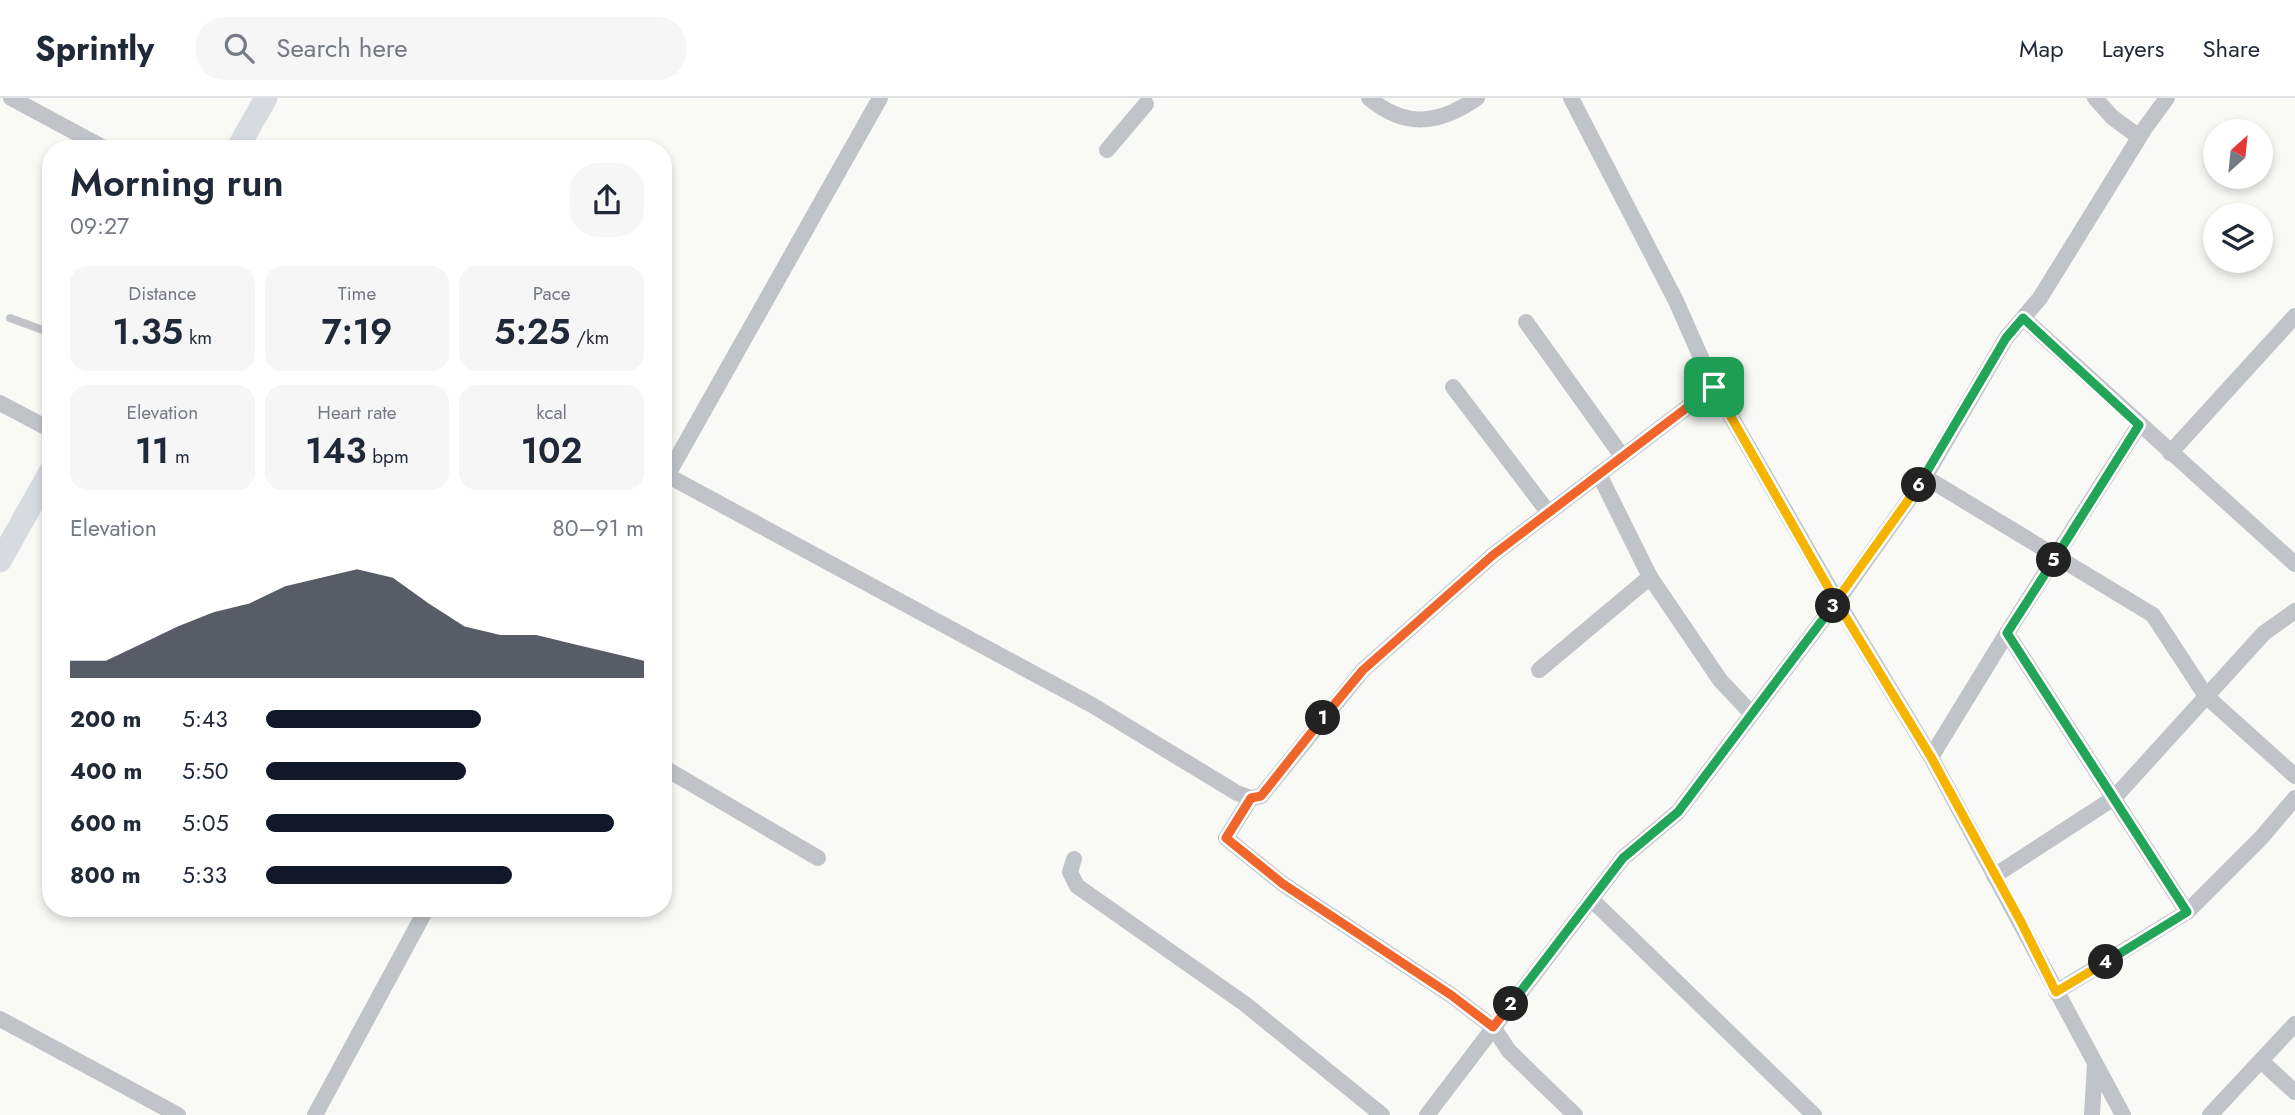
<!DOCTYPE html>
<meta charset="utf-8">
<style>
body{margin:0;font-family:Jost,sans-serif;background:#f6f6f7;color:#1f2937;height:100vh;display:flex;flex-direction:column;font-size:26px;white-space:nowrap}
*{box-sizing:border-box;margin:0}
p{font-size:23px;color:#747a83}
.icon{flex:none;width:38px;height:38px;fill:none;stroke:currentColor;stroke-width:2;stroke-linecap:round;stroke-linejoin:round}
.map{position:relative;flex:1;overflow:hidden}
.side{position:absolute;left:42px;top:42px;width:630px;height:777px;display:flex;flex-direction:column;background:#fff;border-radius:28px;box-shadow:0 4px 10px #0003}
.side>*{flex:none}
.needle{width:46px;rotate:27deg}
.buttons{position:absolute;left:2203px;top:21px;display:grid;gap:14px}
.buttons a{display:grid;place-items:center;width:70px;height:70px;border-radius:50%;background:#fff;box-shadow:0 4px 10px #0003;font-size:35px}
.pin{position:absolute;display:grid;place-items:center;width:60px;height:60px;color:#fff;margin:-30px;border-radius:14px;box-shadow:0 4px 10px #0006}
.km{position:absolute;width:35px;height:35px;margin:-18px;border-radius:50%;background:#222;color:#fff;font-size:19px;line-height:35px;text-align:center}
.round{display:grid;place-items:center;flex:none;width:74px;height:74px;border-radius:28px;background:#f6f6f7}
.summary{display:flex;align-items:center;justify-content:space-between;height:119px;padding:0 28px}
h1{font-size:38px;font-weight:600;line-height:52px}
.figures{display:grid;grid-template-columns:repeat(3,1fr);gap:10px;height:119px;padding:7px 28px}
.figures div{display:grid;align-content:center;border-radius:18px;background:#f6f6f7;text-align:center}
.figures b{font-size:35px;font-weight:600}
.figures small{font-size:19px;font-weight:400}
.figures p{font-size:19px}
.chart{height:196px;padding:14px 28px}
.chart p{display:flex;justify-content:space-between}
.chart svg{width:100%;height:126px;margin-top:7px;fill:#111827;opacity:.7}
ul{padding:0 28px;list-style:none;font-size:23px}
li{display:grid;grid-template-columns:112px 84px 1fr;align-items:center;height:52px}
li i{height:18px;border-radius:9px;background:#111827}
header{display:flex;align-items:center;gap:42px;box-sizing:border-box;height:98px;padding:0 35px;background:#fff;border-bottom:2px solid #e0e1e3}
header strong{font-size:33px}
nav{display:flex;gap:38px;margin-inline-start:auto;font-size:24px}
.search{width:490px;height:63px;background:#f6f6f7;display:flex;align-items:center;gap:18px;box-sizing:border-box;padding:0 24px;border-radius:28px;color:#747a83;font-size:26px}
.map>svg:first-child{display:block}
</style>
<header>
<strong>Sprintly</strong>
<div class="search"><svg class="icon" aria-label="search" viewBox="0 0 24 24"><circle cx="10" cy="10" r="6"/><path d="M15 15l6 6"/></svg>Search here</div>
<nav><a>Map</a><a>Layers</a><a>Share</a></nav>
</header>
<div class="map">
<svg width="2295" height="1017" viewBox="0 0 2295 1017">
<rect width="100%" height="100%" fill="#f9f9f6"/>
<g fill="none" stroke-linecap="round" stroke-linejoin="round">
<path stroke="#c0c4c8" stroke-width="8" d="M10 220 51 235"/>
<g stroke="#c0c4c8" stroke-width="16">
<path d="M11 0 106 51"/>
<path d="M1369 0C1405 31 1440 26 1477 0"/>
<path d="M1571 0 1676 203 1714 289 1837 503 1931 659 2123 1017"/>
<path d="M2095 0 2112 19 2139 39"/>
<path d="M1107 52 1146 6"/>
<path d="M2023 220 2295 466"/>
<path d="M1526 224 1622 358"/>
<path d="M1453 289 1548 414"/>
<path d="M0 305 51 332"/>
<path d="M2170 355 2295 218"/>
<path d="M663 375 1092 607 1237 695 1251 700 1261 698 1363 572 1493 457 1714 289"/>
<path d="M1599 376 1650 479 1720 582 1751 615"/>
<path d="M1925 379 2153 517 2206 598 2295 678"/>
<path d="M663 385 880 0"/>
<path d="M2007 535 2139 327"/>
<path d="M1539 572 1650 479"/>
<path d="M1931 659 2007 535 2187 814"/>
<path d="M663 669 818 760"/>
<path d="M1251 700 1226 740 1283 786 1451 897 1493 929 1509 953 1575 1017"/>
<path d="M1074 761 1070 774 1077 788 1245 906 1382 1017"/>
<path d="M1994 778 2114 700 2264 535 2295 513"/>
<path d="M1591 801 1814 1017"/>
<path d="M2056 894 2187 814 2261 740 2295 700"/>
<path d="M0 921 178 1017"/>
<path d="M2261 963 2295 994"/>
<path d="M315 1017 427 810"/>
<path d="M1427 1017 1623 760 1678 714 1837 503 1925 379 2006 240 2040 200 2145 30 2167 0"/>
<path d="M2092 1017 2095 966"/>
<path d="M2210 1017 2295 926"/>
</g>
<g stroke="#d7dbdf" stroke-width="23">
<path d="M237 51 266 0"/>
<path d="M0 463 51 372"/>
</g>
</g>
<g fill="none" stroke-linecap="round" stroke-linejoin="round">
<g stroke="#fff" stroke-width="14">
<path id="split-1" d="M1323 620 1363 572 1493 457 1714 289"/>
</g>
<g stroke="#fff" stroke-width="14">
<path id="split-2" d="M1323 620 1261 698 1251 700 1226 740 1283 786 1451 897 1493 929 1511 906"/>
</g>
<g stroke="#fff" stroke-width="14">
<path id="split-3" d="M1511 906 1623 760 1678 714 1833 508"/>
</g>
<g stroke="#fff" stroke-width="14">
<path id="split-4" d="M1833 508 1836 503 1931 659 2021 824 2056 894 2106 864"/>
</g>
<g stroke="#fff" stroke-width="14">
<path id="split-5" d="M2054 462 2007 535 2187 814 2106 864"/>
</g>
<g stroke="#fff" stroke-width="14">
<path id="split-6" d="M1919 387 2006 240 2023 220 2139 327 2054 462"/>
</g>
<g stroke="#fff" stroke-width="14">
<path id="split-7" d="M1714 289 1836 503 1919 387"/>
</g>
<use href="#split-1" stroke="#f0652b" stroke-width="9"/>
<use href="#split-2" stroke="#f0652b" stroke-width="9"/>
<use href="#split-3" stroke="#22a559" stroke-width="9"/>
<use href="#split-4" stroke="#f5b400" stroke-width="9"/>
<use href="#split-5" stroke="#22a559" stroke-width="9"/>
<use href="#split-6" stroke="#22a559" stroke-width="9"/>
<use href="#split-7" stroke="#f5b400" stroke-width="9"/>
</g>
</svg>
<div class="buttons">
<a><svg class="needle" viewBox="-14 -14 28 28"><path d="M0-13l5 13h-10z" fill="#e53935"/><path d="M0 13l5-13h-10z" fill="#747a83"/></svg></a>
<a><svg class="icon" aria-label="layers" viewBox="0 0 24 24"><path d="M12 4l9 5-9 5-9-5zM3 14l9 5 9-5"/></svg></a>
</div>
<div class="pin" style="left:1714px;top:289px;background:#1e9e55"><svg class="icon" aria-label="arrive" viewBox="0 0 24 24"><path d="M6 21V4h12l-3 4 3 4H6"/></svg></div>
<b class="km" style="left:1323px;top:620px">1</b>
<b class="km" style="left:1511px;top:906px">2</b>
<b class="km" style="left:1833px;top:508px">3</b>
<b class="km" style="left:2106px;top:864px">4</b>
<b class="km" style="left:2054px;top:462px">5</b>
<b class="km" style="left:1919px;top:387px">6</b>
<section class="side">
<div class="summary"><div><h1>Morning run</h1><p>09:27</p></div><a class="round"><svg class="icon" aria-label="share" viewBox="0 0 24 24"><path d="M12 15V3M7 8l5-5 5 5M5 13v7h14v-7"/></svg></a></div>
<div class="figures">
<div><p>Distance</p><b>1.35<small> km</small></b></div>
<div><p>Time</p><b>7:19</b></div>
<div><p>Pace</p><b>5:25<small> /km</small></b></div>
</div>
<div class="figures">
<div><p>Elevation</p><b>11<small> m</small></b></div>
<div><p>Heart rate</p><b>143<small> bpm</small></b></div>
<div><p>kcal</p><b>102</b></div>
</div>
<div class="chart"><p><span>Elevation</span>80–91 m</p>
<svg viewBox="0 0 160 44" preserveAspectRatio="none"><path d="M0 44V38L10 38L20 32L30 26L40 21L50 18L60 12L70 9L80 6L90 9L100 18L110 26L120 29L130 29L140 32L150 35L160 38V44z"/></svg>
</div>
<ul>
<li><b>200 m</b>5:43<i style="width:57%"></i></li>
<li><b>400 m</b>5:50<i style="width:53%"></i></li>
<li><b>600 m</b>5:05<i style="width:92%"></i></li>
<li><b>800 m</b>5:33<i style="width:65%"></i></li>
</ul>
</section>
</div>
